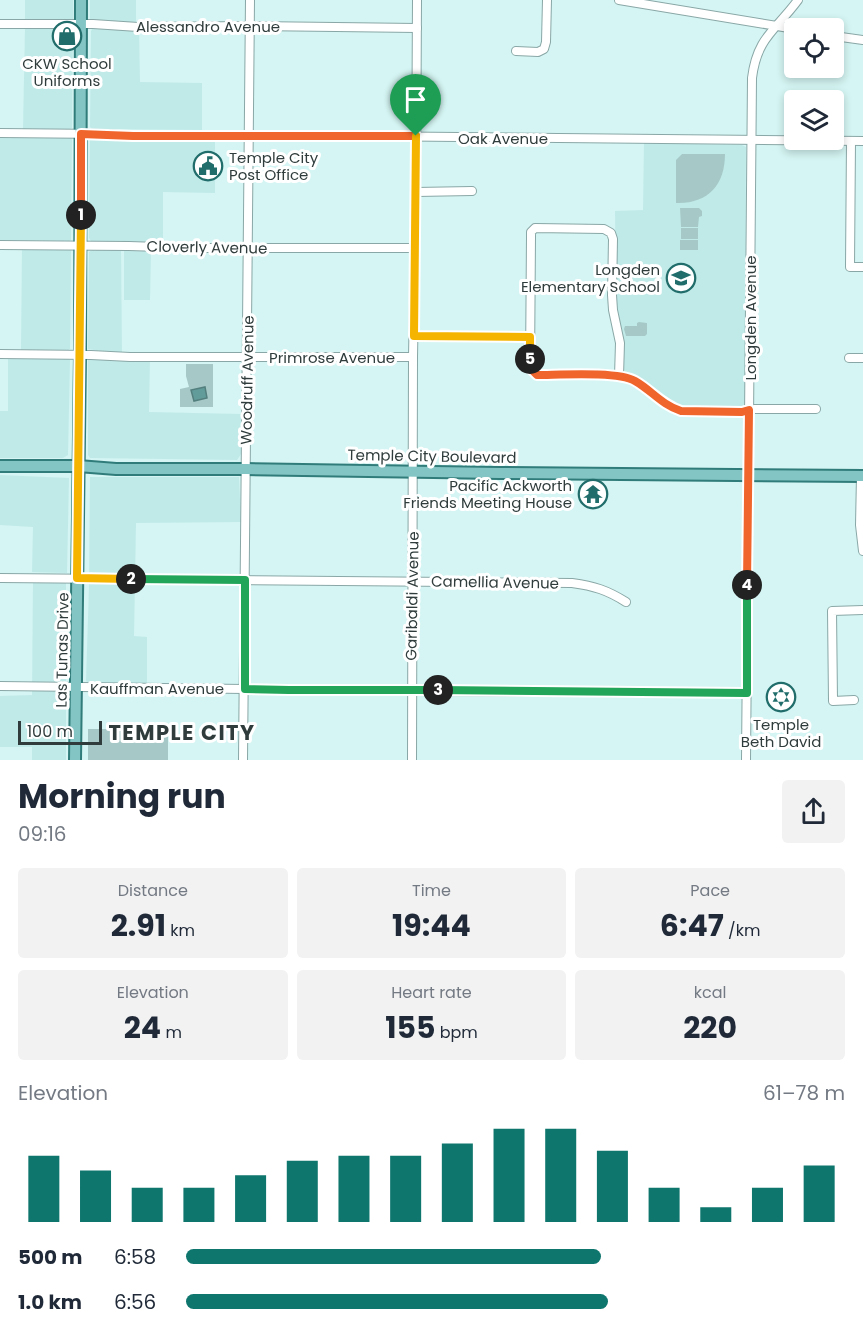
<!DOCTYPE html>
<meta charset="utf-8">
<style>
body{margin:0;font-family:Poppins,sans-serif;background:#f2f2f3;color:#1f2937;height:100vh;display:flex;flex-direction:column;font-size:22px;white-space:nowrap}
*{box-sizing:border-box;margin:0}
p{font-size:20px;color:#747a83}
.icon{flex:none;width:33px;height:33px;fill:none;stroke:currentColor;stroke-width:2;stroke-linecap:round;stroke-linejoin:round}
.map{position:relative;height:760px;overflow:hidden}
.side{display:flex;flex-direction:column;background:#fff;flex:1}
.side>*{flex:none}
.fabs{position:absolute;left:784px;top:18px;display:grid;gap:12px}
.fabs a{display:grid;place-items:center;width:60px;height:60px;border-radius:6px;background:#fff;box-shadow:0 3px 9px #0003;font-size:30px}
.scale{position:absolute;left:18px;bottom:15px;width:84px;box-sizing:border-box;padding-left:6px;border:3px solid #2f3c3b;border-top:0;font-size:16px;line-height:21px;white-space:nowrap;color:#2f3c3b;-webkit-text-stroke:4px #fff;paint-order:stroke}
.pin{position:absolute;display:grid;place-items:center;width:51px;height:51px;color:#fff;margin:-62px -26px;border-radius:50% 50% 50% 0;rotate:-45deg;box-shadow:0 0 6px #0007}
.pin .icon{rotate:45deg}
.km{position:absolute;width:30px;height:30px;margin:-15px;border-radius:50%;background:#222;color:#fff;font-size:16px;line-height:30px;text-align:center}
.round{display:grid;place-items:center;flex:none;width:63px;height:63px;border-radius:6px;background:#f2f2f3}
.summary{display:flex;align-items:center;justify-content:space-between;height:102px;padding:0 18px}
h1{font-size:33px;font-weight:700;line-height:45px}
.metrics{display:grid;grid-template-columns:repeat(3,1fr);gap:9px;height:102px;padding:6px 18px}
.metrics div{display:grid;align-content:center;border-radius:6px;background:#f2f2f3;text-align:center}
.metrics b{font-size:30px;font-weight:700}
.metrics small{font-size:16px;font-weight:400}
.metrics p{font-size:16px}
.chart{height:168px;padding:12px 18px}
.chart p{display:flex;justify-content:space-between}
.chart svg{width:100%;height:108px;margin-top:6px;stroke:#0f766e;stroke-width:6}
ul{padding:0 18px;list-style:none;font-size:20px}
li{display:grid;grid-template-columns:96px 72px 1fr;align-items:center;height:45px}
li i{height:15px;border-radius:8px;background:#0f766e}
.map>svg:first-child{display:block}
</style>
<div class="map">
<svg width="863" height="760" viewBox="0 0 863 760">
<rect width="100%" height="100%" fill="#d4f5f3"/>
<g fill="#c0eae8">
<path d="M25 0H73V19L72 20H25Z"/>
<path d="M90 0H136V26L92 21 90 19Z"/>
<path d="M139 28 140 82 202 83V130L92 129 90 127 91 31 92 29Z"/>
<path d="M25 29H72L73 30 72 128 70 129H23Z"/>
<path d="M0 137 71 138 72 139 71 240 69 241 0 240Z"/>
<path d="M92 139H215V193L163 192V242L91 241 89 238 90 140Z"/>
<path d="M644 143 742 145 746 147 745 404 739 409 690 408 673 404 639 379 626 373 623 368V341L616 309 615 211 643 210Z"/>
<path d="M22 249H69L71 251 70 349 68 350H21Z"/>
<path d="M121 249 122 355 88 349 89 252 92 250Z"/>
<path d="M124 249 151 250 150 300H124Z"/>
<path d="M150 358 149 412 241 414V454L237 460 90 458 88 455V360L90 359Z"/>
<path d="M8 359H68L70 360 68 455 63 458H0V411H8Z"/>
<path d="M0 475 69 478 67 573 32 572 33 527 0 525Z"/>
<path d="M90 477H239L241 522 136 523 134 636 147 637V684L89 683 86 681 89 587Z"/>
<path d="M33 583H66V760H32V747H0V696L32 695Z"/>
</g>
<g fill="#a6c9c7">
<path d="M682 154H725C725 185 708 204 676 203V160Z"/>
<path d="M680 208H699L702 211V216L699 217 698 227H681Z"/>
<rect x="681" y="228" width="17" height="11"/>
<rect x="680" y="240" width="18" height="10"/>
<path d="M639 322 647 323V334L645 336H626L624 329 625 326H637V323Z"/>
<path d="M186 364H213V407H180V389L189 387 186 376Z"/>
<rect x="88" y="729" width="80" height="31"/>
</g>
<path fill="#629c9a" stroke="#537f7e" stroke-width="1.5" d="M205 387 207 398 194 401 191 390Z"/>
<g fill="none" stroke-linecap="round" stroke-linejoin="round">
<g stroke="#89a7a6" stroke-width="10">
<g id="minor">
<path d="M619 0 795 29"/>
<path d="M0 24H93L138 27 250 26 417 28"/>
<path d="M834 36 863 40"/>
<path d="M516 51 538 52 544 49 546 42 547 0"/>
<path d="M0 133 104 134 133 136 249 135 863 141"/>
<path d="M851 141 850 267H863"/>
<path d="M416 192 472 191"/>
<path d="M0 245 129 246 190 248H415"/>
<path d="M414 336 530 337"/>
<path d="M0 354 91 355 130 357H413"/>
<path d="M849 358H863"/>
<path d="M619 376 620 343 613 310 612 295 613 239 611 233 604 229 535 228 531 232V236L530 368 537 375C559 375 618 371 634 381 651 390 662 405 681 411L743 412 754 409H816"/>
<path d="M861 476 860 525 863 551"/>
<path d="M0 578 572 583C594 586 607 590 626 602"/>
<path d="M0 686 245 689 289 690 747 693"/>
<path d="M854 700 833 701 832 611 863 610"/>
<path d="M243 760 250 0"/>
<path d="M412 760 413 357 416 192 417 0"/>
<path d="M746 760 752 78C757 37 776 30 798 0"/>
</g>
</g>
<g stroke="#307c7a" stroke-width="14">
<g id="major">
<path d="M0 466H78L116 469H246L499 473 863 476"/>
<path d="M75 760 80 355 81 0"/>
</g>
</g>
<use href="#minor" stroke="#fff" stroke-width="8"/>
<use href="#major" stroke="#83c5c4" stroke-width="10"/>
</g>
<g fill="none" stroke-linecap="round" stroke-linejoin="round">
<g stroke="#fff" stroke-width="12">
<path id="split-1" d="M81 215V134L133 136H416"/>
</g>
<g stroke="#fff" stroke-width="12">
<path id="split-2" d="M81 215 77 578 131 579"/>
</g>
<g stroke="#fff" stroke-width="12">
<path id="split-3" d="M131 579 245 580V689L289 690H438"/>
</g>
<g stroke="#fff" stroke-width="12">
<path id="split-4" d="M438 690 747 693V585"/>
</g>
<g stroke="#fff" stroke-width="12">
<path id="split-5" d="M530 359V368L537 375C558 375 618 371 635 381 651 390 662 405 681 411L742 412 749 410 747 585"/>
</g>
<g stroke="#fff" stroke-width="12">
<path id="split-6" d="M416 136 414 336 530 337V359"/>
</g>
<use href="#split-1" stroke="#f0652b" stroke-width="8"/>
<use href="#split-2" stroke="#f5b400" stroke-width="8"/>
<use href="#split-3" stroke="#22a559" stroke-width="8"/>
<use href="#split-4" stroke="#22a559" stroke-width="8"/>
<use href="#split-5" stroke="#f0652b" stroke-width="8"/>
<use href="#split-6" stroke="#f5b400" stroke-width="8"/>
</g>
<defs>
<g id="shop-ring" transform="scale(1.5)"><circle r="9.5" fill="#fff" stroke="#216d6b" stroke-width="1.5"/><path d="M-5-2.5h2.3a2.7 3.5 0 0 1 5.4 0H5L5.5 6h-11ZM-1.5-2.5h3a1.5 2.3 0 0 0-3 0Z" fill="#216d6b"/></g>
<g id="civic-ring" transform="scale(1.5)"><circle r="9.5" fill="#fff" stroke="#216d6b" stroke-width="1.5"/><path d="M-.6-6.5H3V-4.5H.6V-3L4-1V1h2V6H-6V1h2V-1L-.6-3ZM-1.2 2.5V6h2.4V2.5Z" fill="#216d6b"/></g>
<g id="school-ring" transform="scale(1.5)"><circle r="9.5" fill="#fff" stroke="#216d6b" stroke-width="1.5"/><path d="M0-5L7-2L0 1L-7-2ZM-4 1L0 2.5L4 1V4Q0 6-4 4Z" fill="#216d6b"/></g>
<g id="temple-ring" transform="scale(1.5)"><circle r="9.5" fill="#fff" stroke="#216d6b" stroke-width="1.5"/><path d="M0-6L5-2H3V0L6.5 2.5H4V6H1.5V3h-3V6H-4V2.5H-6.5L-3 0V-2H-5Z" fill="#216d6b"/></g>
<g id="synagogue-ring" transform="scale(1.5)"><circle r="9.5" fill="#fff" stroke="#216d6b" stroke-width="1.5"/><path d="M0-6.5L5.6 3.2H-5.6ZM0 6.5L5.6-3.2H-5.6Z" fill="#216d6b"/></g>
</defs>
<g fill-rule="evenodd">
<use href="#shop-ring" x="67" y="36"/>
<use href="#civic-ring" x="208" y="166"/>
<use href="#school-ring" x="681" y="278"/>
<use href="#temple-ring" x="593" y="494"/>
<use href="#synagogue-ring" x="781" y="697"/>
</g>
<g text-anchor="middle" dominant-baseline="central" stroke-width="6" stroke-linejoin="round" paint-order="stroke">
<g font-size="15" fill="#2f3c3b" stroke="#fff">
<text x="208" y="26">Alessandro Avenue</text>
<text x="503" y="138">Oak Avenue</text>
<text transform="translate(207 247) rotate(1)">Cloverly Avenue</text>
<text transform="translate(750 318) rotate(-90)">Longden Avenue</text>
<text x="332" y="357">Primrose Avenue</text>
<text transform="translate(247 380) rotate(-89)">Woodruff Avenue</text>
<text transform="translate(432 456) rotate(1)">Temple City Boulevard</text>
<text transform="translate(495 582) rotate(1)">Camellia Avenue</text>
<text transform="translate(412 596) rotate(-89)">Garibaldi Avenue</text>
<text transform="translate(62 650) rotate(-89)">Las Tunas Drive</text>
<text x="157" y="688">Kauffman Avenue</text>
</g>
<g font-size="15" fill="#2f3c3b" stroke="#fff">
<text x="67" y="63">CKW School<tspan x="67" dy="17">Uniforms</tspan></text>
<text x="229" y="157" text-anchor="start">Temple City<tspan x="229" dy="17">Post Office</tspan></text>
<text x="660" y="269" text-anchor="end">Longden<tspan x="660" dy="17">Elementary School</tspan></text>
<text x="572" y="485" text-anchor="end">Pacific Ackworth<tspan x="572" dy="17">Friends Meeting House</tspan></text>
<text x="781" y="724">Temple<tspan x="781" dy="17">Beth David</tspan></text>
</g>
<g font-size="21" font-weight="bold" letter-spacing="1.5" fill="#2f3c3b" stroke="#fff">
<text x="182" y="732">TEMPLE CITY</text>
</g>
</g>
</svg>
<div class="fabs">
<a><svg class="icon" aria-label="locate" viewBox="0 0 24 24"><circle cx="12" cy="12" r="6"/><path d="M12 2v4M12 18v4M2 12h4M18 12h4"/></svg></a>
<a><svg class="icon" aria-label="layers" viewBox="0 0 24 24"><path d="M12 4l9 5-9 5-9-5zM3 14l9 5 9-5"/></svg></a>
</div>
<div class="scale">100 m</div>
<div class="pin" style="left:416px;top:136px;background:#1e9e55"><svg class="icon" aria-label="arrive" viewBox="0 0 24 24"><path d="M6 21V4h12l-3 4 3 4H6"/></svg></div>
<b class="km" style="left:81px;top:215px">1</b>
<b class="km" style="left:131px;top:579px">2</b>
<b class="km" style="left:438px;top:690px">3</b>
<b class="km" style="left:747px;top:585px">4</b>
<b class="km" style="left:530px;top:359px">5</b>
</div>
<section class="side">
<div class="summary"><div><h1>Morning run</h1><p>09:16</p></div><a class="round"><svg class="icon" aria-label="share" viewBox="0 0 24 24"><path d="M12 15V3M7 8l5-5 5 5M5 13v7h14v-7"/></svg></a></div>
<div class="metrics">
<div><p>Distance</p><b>2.91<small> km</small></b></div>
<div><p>Time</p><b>19:44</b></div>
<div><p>Pace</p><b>6:47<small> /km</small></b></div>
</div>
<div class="metrics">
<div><p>Elevation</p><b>24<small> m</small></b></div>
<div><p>Heart rate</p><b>155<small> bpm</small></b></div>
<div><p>kcal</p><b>220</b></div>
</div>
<div class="chart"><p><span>Elevation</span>61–78 m</p>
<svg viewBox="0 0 160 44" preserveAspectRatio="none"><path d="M5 44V17M15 44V23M25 44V30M35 44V30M45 44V25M55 44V19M65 44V17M75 44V17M85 44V12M95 44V6M105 44V6M115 44V15M125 44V30M135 44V38M145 44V30M155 44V21"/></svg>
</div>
<ul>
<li><b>500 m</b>6:58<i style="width:63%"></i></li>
<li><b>1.0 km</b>6:56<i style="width:64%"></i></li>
</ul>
</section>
